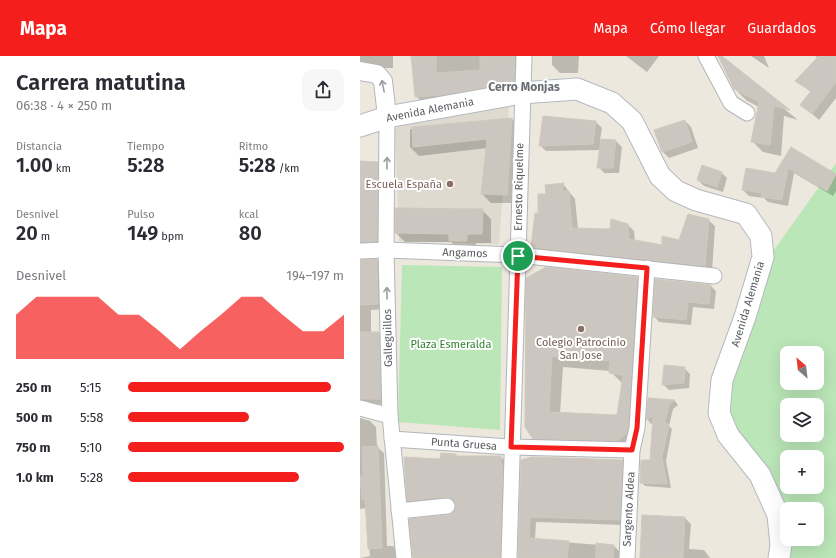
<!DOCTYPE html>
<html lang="es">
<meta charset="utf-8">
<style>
body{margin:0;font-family:"Fira Sans",sans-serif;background:#f7f7f7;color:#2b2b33;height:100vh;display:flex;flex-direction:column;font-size:15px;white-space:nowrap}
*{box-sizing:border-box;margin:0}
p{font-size:13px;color:#7c7c81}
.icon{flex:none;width:22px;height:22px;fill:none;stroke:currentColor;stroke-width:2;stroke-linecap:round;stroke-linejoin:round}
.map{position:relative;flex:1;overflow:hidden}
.panel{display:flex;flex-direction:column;background:#fff;width:360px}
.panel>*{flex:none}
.needle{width:26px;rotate:332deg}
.controls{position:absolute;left:420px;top:290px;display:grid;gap:8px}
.controls a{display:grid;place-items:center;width:44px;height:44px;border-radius:8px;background:#fff;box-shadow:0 4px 16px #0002;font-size:20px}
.pin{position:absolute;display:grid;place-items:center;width:34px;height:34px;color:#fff;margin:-17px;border:2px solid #fff;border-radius:50%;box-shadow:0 1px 4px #0007}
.round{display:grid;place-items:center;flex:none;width:42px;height:42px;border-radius:12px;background:#f7f7f7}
.summary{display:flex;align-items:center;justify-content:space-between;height:68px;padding:0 16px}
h1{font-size:22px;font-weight:600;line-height:30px}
.metrics{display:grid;grid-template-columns:repeat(3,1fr);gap:6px;height:68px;padding:4px 16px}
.metrics div{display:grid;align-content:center}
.metrics b{font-size:20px;font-weight:600}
.metrics small{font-size:11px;font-weight:400}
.metrics p{font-size:11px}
.chart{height:112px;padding:8px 16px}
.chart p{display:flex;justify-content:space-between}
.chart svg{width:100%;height:72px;margin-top:4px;fill:#f41f1c;opacity:.7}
ul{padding:0 16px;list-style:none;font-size:13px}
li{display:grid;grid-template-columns:64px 48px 1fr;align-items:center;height:30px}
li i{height:10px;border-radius:5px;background:#f41f1c}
header{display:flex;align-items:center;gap:24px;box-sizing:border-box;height:56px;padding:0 20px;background:#f41f1c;color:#fff}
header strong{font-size:19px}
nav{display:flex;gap:22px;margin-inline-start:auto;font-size:14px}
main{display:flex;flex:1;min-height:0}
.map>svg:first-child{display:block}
</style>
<header>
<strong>Mapa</strong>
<nav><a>Mapa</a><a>Cómo llegar</a><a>Guardados</a></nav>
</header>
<main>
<section class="panel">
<div class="summary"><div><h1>Carrera matutina</h1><p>06:38 · 4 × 250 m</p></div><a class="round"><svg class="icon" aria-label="share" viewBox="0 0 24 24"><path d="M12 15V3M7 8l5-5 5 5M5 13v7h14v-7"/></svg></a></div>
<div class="metrics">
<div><p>Distancia</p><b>1.00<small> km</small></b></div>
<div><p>Tiempo</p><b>5:28</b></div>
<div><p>Ritmo</p><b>5:28<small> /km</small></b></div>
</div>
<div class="metrics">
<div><p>Desnivel</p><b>20<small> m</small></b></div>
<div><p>Pulso</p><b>149<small> bpm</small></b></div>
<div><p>kcal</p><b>80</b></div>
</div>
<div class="chart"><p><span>Desnivel</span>194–197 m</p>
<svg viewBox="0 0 160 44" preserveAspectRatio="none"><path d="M0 44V17L10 6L20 6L30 6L40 6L50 17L60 17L70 27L80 38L90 27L100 17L110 6L120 6L130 17L140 27L150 27L160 17V44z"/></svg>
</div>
<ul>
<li><b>250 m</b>5:15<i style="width:94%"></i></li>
<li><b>500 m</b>5:58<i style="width:56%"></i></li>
<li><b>750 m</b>5:10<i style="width:100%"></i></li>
<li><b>1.0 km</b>5:28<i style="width:79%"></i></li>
</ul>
</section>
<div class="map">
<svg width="476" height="502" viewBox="0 0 476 502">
<rect width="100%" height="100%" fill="#ece8de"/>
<path fill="#dedacf" d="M149 50 139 188 39 185 35 71Z"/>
<g fill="#bbe6b8" fill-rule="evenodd">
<path d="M476 107V502H419L417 463 356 351 399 251 414 194ZM427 297H457V327H427ZM427 349H457V379H427ZM427 401H457V431H427ZM427 453H457V483H427Z"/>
<path d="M42 209 142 211 140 374 38 366Z"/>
</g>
<g fill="#0003" fill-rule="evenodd">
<path d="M0 0H33V12H9L0 14Z"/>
<path d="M52 0H167L161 33 64 48 56 40Z"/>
<path d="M192 0H219L218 17H200L192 9Z"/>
<path d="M266 0H299L287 16Z"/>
<path d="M359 0 438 64 424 60 421 100 403 96 392 85 399 51 386 44 375 33Z"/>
<path d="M391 0H404L409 12Z"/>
<path d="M455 0H476V42L459 64 442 49 451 36 436 25 458 2Z"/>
<path d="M152 63 161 72 156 147H131L122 138 127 92 59 100 50 91V73Z"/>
<path d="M325 65 331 71 338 92 309 102 303 96Z"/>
<path d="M236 66 242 72 240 84 256 85 262 91 259 117H244L239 111 241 94 186 95 180 89Z"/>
<path d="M431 92 476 119V135L473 140 434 117 428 150 408 146 404 142 389 140 383 134 416 118Z"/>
<path d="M0 106 17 107 23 113V145L0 144Z"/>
<path d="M361 116 367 122 363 136 344 130 338 124Z"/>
<path d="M203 128 215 143 218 173 251 174 268 169 274 175 275 185 303 190 320 186 348 164 355 170 352 216 178 197 172 191 179 158 187 139Z"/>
<path d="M122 154 131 163V187H116V194H99L91 186H45L36 177Z"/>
<path d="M17 161 23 167V191L0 195V162Z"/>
<path d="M0 204H17L23 210 24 253 11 254V277H19L24 283 26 348H15L16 351H0Z"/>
<path d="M186 212 277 222 288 233 277 390 185 394 174 382ZM203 311 250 315 263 328 258 360 200 358Z"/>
<path d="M351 230 356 235 354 253 333 251 331 269 299 266 294 260Z"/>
<path d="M324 312 330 318 329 332 309 334 303 328Z"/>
<path d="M289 343 315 345 318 349 313 353 309 370 312 373 306 405 311 432 285 430 281 426 291 405 293 366 291 368 288 364Z"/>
<path d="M0 362 10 365 16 371 17 391 24 397 27 490H33L39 496 40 502H0L10 500 6 452 0 453Z"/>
<path d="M96 399 98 401H141L147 407 146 502H54L88 460 96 454V447L54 451 48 445 81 404Z"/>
<path d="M162 404 262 405 268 410 265 469 176 466 175 484 254 490 260 496 259 502H159Z"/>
<path d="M325 462 331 468 329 493 344 494 350 502H292Z"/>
</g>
<g fill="#ccc6c0" stroke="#d1c9bd" fill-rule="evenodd">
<path d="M51 0H76V17L120 14V0H155L154 26 82 39 55 41Z"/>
<path d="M358 0H362L430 54 414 50 410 89 391 86 399 46 374 33Z"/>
<path d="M459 0H476V26L452 58 440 49 451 35 435 25Z"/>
<path d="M183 60 236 65 233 88 179 90Z"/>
<path d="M152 62 147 139 121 138 127 83 53 91 52 71Z"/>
<path d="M325 64 332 86 302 96 294 74Z"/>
<path d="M241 83 256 84 253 112H237Z"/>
<path d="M431 91 476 118 467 135 428 112 422 144 401 141 402 137 382 134 386 112 415 117Z"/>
<path d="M0 105 18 106 17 185 0 186Z"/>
<path d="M342 109 362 116 357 131 337 124Z"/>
<path d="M204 127 202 135H209L212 172 250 173 251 163 268 168 269 183 302 189V180L319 184 328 158 349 163 345 210 171 191 175 157H178V138H186L185 129Z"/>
<path d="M35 152 123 153 122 178H107V185H89V178L35 177Z"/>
<path d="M17 203 18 248 0 249V204Z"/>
<path d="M186 211 277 221 268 371 266 378 257 385 173 383 165 371 166 222ZM192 300 250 305 249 317 263 319 257 359 189 356Z"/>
<path d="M295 223 351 229 349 248 328 246 326 264 293 261Z"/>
<path d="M0 276H19L21 343H0Z"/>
<path d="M304 309 325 311 324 327 302 329Z"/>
<path d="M288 342 315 344 309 349 305 367 309 368 302 401 307 428 280 427 281 404H290L293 360 286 364Z"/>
<path d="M18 390 22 492 8 493 5 443H2L0 420H3L2 391Z"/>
<path d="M81 397 96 398V400H141V409H143L140 502H53L49 463 88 459 93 457 96 449 94 444 86 441 47 445 44 401 80 403Z"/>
<path d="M172 401 263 404 260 464 170 461 169 482 209 485 207 502H158L161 404Z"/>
<path d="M282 459 325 461 323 502H280Z"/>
<path d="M236 487 254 489 253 502H236Z"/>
</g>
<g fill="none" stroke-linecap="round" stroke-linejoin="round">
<g stroke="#b2b6bb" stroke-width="17">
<g id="minor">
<path d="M346 0 371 47 387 57"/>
<path d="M27 61 26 194 30 360 44 502"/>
<path d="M0 195 26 194 158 199 354 220"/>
<path d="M0 352 30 360"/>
<path d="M32 383 151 391 272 394"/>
<path d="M39 455 87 450"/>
<path d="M149 502 164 0"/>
<path d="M267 502 272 394 277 372 287 212"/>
</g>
</g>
<g stroke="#b2b6bb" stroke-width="20">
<path id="tertiary" d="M0 15 17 18 23 25 27 61"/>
</g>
<g stroke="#b5b9bf" stroke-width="23">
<path id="secondary" d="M0 70 27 61 161 37 217 33 252 47 272 65 300 120 316 135 336 144 386 158 401 180 403 201 385 261 362 324 359 357 368 379 400 419 418 459 421 489 419 502"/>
</g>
<use href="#minor" stroke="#fff" stroke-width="15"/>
<use href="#tertiary" stroke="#fff" stroke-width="18"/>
<use href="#secondary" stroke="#fff" stroke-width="21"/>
</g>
<defs><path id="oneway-shaft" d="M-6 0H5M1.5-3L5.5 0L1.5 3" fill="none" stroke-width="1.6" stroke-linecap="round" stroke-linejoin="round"/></defs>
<g stroke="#9b9da0">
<use href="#oneway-shaft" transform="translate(23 30) rotate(-101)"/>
<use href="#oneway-shaft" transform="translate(27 107) rotate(-89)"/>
<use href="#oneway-shaft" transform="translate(27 237) rotate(-91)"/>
</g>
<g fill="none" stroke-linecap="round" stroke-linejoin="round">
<g stroke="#fff" stroke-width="8">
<path id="route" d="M158 200 287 212 277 372 272 394 151 391Z"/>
</g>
<use href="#route" stroke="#f41f1c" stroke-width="5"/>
</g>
<g fill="#8d6e63" stroke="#fff" stroke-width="1.5">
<circle cx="90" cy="128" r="4"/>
<circle cx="221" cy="273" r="4"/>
</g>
<g text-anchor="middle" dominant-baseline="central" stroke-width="4" stroke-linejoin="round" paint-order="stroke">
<g font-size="11" fill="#585c61" stroke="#fff">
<text transform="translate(70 54) rotate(-11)">Avenida Alemania</text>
<text transform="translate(159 131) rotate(-89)">Ernesto Riquelme</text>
<text transform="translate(105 197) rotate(2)">Angamos</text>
<text transform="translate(388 248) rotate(-73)">Avenida Alemania</text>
<text transform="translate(28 282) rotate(-91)">Galleguillos</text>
<text transform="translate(104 388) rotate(4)">Punta Gruesa</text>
<text transform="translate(269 453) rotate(-87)">Sargento Aldea</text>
</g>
<g font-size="11" fill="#785e54" stroke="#fff" text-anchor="end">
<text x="82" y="128">Escuela España</text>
<text x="221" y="286" text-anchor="middle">Colegio Patrocinio<tspan x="221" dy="13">San Jose</tspan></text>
</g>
<g font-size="11" fill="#2f822e" stroke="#fff">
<text x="91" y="288">Plaza Esmeralda</text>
</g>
<g font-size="12" font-weight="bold" fill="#696e73" stroke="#fff">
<text x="164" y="31">Cerro Monjas</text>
</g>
</g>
</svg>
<div class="controls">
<a><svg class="needle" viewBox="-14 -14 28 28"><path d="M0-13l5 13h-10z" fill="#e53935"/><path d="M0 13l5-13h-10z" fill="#7c7c81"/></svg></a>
<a><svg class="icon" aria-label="layers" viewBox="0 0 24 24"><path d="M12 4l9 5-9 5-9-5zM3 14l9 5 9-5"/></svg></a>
<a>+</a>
<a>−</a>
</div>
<div class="pin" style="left:158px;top:200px;background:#1e9e55"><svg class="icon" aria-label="arrive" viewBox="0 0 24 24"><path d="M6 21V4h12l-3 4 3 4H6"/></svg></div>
</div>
</main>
